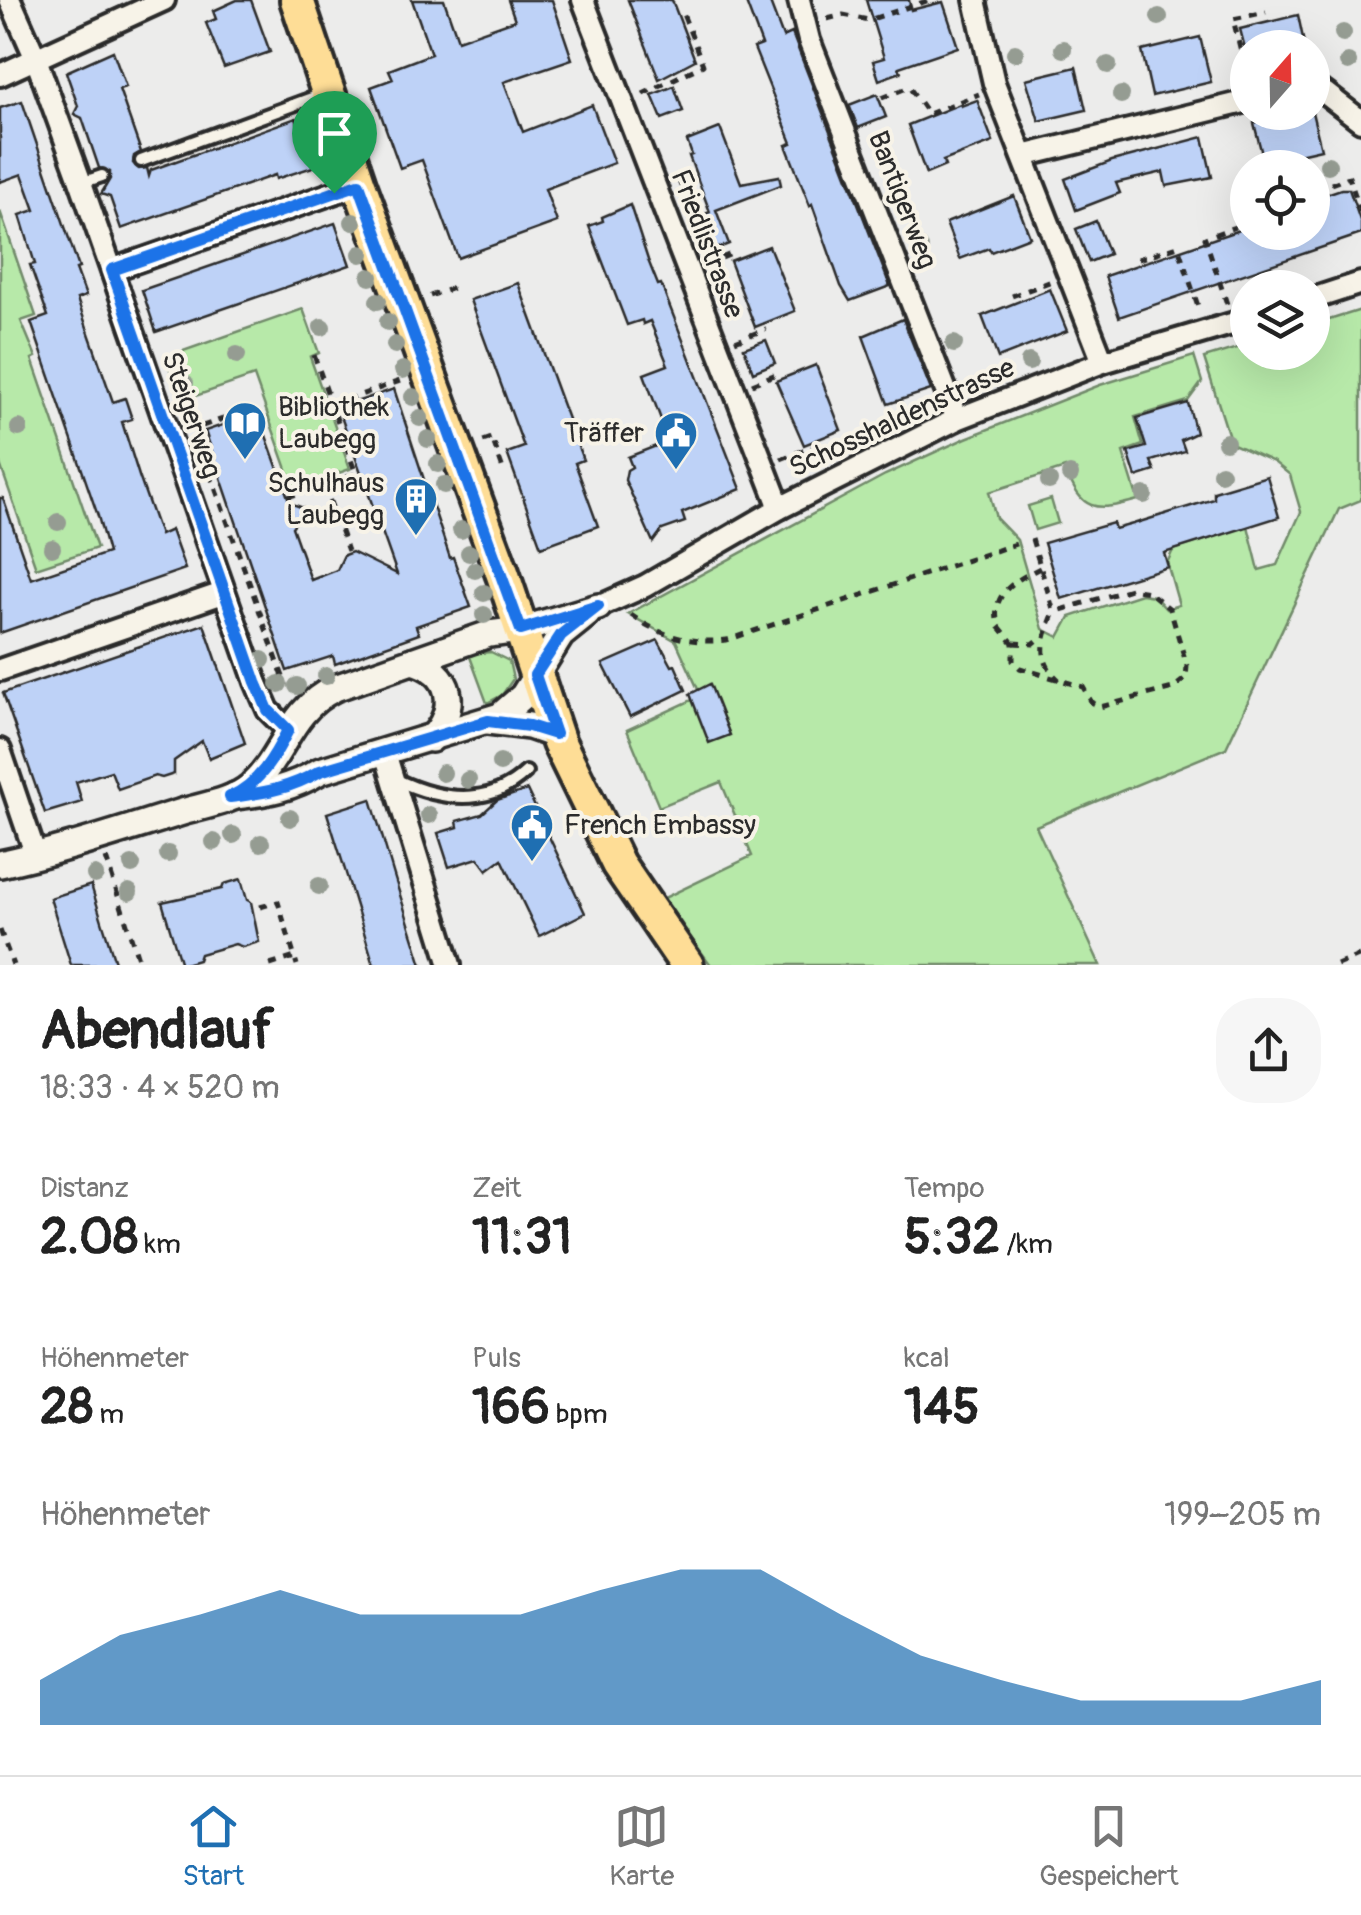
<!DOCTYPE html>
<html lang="de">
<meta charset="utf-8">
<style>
body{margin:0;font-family:Pangolin,sans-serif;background:#f6f6f6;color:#222;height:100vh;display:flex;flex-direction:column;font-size:38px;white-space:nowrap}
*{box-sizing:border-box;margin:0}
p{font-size:32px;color:#767676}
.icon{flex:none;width:55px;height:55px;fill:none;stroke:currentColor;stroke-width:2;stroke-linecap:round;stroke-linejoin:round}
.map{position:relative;height:965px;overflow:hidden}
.panel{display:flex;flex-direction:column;background:#fff;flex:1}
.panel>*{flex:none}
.needle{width:65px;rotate:20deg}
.buttons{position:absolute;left:1230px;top:30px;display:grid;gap:20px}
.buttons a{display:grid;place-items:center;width:100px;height:100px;border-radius:50%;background:#fff;box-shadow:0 10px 40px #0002;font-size:50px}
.pin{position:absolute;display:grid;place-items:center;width:85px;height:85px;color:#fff;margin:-102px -42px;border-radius:50% 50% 50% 0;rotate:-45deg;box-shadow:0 0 10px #0007}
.pin .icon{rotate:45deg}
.round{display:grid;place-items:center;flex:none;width:105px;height:105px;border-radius:40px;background:#f6f6f6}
.headline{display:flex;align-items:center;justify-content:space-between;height:170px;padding:0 40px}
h1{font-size:55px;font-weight:700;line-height:75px}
.stats{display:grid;grid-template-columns:repeat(3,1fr);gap:15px;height:170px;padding:10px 40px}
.stats div{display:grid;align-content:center}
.stats b{font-size:50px;font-weight:700}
.stats small{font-size:28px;font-weight:400}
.stats p{font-size:28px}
.chart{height:280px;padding:20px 40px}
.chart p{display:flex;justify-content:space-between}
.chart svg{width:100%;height:180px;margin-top:10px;fill:#1f6fb2;opacity:.7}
.tab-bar{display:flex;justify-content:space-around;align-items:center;height:140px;border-top:2px solid #e0e0e0;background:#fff;font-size:28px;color:#767676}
.tab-bar a{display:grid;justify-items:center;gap:5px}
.tab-bar .selected{color:#1f6fb2}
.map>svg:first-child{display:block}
</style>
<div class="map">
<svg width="1361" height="965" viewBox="0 0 1361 965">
<rect width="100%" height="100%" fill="#ececeb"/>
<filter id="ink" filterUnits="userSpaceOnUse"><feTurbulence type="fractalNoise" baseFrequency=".01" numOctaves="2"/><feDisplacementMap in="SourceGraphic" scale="20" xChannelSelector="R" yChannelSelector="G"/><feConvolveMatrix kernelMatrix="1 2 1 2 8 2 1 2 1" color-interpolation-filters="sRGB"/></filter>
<g filter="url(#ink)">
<g fill="#b7e9a9" stroke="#718a6a" stroke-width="2.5">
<path d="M0 211 36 316 21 321 36 357 32 359 97 548 36 568 0 464Z"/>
<path d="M303 309 319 353 310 357 350 469 294 489 254 376 181 401 166 357Z"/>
<path d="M1361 310V500L1339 509 1226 748 1036 826 1100 965H711L662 899 752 856 721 782 659 807 627 730 701 696 676 641 628 614 885 475 966 438 1100 385 1194 356 1202 382 1188 401 1135 417 1143 445 1123 452 1138 500C1094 512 1082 512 1065 468L989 492 996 518 1017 540 1043 629 1059 637 1070 617 1141 594 1154 596 1166 609 1179 605 1167 563 1173 550 1248 526 1259 570 1277 565 1301 512 1290 475 1274 462 1231 443 1204 358 1247 345 1248 352H1312L1313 325Z"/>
<path d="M1051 499 1058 523 1035 530 1028 506Z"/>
<path d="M491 652 509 661 513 679 502 695 487 703 469 654Z"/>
</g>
<g fill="#bed2f7" stroke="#2b2b2b" stroke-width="2.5">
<path d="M237 0H251L270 52 224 68 206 23 216 19 213 11Z"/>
<path d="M412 0H444L458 40 515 20 508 0H552L572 59 504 82 523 132 592 105 614 163 545 189 557 222 458 258 422 160 400 168 371 87 393 79 389 70 431 54Z"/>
<path d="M628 0H672L695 60 659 79Z"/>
<path d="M745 0H769L783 37 792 33 890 286 850 301 841 286 812 204 810 206 786 145 792 143 754 48 762 45Z"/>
<path d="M866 0H909L911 10 943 2 958 47 899 67 901 72 879 80 873 61 884 58Z"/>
<path d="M1298 15 1305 48H1245L1240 29Z"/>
<path d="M1200 37 1211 82 1152 96 1142 51Z"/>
<path d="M113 51 126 87 119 89 141 152 134 156 133 163 139 169 147 168 149 176 151 170 296 118 313 167 276 179 275 175 121 229 110 197 101 194 110 179V172L99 168 82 118 74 114 78 106 66 72Z"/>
<path d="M1076 67 1086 110 1039 121 1026 79Z"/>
<path d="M674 86 683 111 662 119 652 95Z"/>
<path d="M877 94 886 117 858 128 849 105Z"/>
<path d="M977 100 993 142 943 161 945 166 926 174 908 125 960 104 961 106Z"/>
<path d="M22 101 79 268 76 269 86 296 77 299 113 402 125 398 132 419 122 422 139 476 160 535 171 530 185 569 0 633V498H3L31 579 108 553 98 516 31 322 48 316 30 265 35 264 20 215 35 210 22 174 0 182V108Z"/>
<path d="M1289 112H1312L1321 149 1264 162 1254 123Z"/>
<path d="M720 128 741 183 779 176 781 185 716 210 729 244 706 253 693 219 710 212 689 156 692 155 687 141Z"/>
<path d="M1203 137 1212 177 1166 186 1163 172 1116 183 1120 193 1076 210 1065 179 1112 161Z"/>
<path d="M1341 189H1349L1361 223V234L1119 317 1105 276 1248 227V232H1269L1272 240 1292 232H1312V199Z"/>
<path d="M1014 196 1030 237 991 252 989 248 960 259 946 223Z"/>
<path d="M630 205 648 260 658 285 661 284 741 489 682 513 685 522 662 530 653 542 625 480 627 470 632 467 628 457 669 441 644 374 668 365 650 321 643 324 642 320 627 325 589 226 603 221 602 217Z"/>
<path d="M1096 221 1109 254 1089 262 1076 229Z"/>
<path d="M335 223 350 265 156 332 142 290Z"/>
<path d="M769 246 795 311 755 327 730 261Z"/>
<path d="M518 283 583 460 575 463 598 526 541 547 507 453 524 447 470 300Z"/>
<path d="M1050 289 1067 331 998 358 982 316Z"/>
<path d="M903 319 931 390 888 404 863 336Z"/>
<path d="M766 340 775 363 753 372 744 348Z"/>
<path d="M816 365 841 430 804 445 776 381Z"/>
<path d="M394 389 450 558 453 557 471 607 416 626 419 634 335 664 333 656 287 671 205 431 258 413 290 503 306 509 292 527 311 580 337 570 344 555 352 552 397 574 338 408Z"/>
<path d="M1188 403 1196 433 1181 440 1185 451 1151 461 1155 471 1136 477 1128 452 1146 447 1137 418Z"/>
<path d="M1267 476 1279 517 1164 553 1168 567 1061 599 1044 543 1113 523 1115 529 1133 524 1214 499V492Z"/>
<path d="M204 624 245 743 209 758 202 741 174 761V774L162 778 155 776 118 789 111 771 76 782 82 802 45 813 3 693Z"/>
<path d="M658 640 672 666 675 665 686 690 630 717 603 664Z"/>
<path d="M710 684 730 735 709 743 690 694Z"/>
<path d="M527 790 585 913 539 936 502 859 487 870 478 858 449 867 438 833 458 827 457 821 482 814 497 800Z"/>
<path d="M371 799 395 879 422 965H374L345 870 327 813Z"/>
<path d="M241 879 247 900 251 902 259 942 243 947 235 944 200 954 198 960 181 965 162 902 222 889 224 884Z"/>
<path d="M91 885 102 921 116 965H71L50 898Z"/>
</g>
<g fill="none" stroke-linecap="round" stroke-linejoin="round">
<g stroke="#2b2b2b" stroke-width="18">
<g id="service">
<path d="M141 161 323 94"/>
<path d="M81 183 102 176"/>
<path d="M397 780C439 800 489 808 526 772"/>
</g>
</g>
<g stroke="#2b2b2b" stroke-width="28">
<g id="minor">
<path d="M10 0 36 59 81 183 256 682 268 710 288 730"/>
<path d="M583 0 780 508"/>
<path d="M799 0 809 40 957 419"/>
<path d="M975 0 994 83 1103 362"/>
<path d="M0 75 164 0"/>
<path d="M1312 89 1325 93 1361 121"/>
<path d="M1023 156 1248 101"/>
<path d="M112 270 359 184"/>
<path d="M1312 299 1361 283"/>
<path d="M598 607 645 586 780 508 957 419 1103 362 1248 319"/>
<path d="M0 670 223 593"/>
<path d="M0 750 36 856"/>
<path d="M385 753 450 965"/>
</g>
</g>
<g stroke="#2b2b2b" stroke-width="32">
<g id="tertiary">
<path d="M412 661C453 672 459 708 431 739"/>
<path d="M488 721 529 726 555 735"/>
<path d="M235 796C266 793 292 788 320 771L500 716 523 696 561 635 587 614"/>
<path d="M0 864C61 851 120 831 179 813 201 806 233 802 251 786 286 753 288 711 335 688L489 634 521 630 598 607"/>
</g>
</g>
<g stroke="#2b2b2b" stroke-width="40">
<path id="primary" d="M297 0 359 184 503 575 559 743 618 864 687 965"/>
</g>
<g stroke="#2b2b2b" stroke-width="5" stroke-dasharray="8 8" stroke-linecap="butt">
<path d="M827 19 843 15 869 20 930 0"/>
<path d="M1248 80 1233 19 1266 12"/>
<path d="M643 94 703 65 683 14"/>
<path d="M882 98 909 87 928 114 979 94"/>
<path d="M1331 184 1349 177 1361 213"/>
<path d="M678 185 694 179"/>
<path d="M1138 259 1178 246 1200 312"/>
<path d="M707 264 736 252"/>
<path d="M430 296 456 287"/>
<path d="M1012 296 1052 281"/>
<path d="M1227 304 1205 238 1235 227"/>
<path d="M735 341 766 329"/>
<path d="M314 355 356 474 324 485 348 551"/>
<path d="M752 384 781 372"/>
<path d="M332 405 400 381"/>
<path d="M240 413 194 429 286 685"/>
<path d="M483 441 492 438 504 472"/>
<path d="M781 459 811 447"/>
<path d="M288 497 323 485"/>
<path d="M1032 539 1054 612C1044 637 1035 659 1059 680"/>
<path d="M1040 568C1016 580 990 593 998 625L1013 643V661L1020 668 1083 687 1092 703 1100 707 1173 688 1186 678 1187 666 1170 609 1149 592 1131 589 1054 612"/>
<path d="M631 615C662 637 690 644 727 640L1016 544"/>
<path d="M1014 643 1033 644 1043 636"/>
<path d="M106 858 140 965"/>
<path d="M260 907 278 902 297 965"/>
<path d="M0 930 13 965"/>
<path d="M270 965 295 957"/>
<path d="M1337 965 1361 955"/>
</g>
<use href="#service" stroke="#f7f3e8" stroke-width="10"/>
<use href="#minor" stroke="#f7f3e8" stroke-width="20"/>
<use href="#tertiary" stroke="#f7f3e8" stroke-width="25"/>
<use href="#primary" stroke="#fedd96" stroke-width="32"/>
</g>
<g fill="#959c92">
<circle cx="1159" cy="17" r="9"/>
<circle cx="1343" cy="33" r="9"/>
<circle cx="1063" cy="49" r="9"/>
<circle cx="1015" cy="53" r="9"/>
<circle cx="1348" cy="62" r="9"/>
<circle cx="1108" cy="65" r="9"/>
<circle cx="1121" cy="95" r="9"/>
<circle cx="1328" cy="165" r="9"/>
<circle cx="353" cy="222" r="9"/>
<circle cx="920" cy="248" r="9"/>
<circle cx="361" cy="254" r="9"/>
<circle cx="370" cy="277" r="9"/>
<circle cx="378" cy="301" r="9"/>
<circle cx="388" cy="322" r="9"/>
<circle cx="322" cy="327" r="9"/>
<circle cx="954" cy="344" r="9"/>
<circle cx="395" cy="345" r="9"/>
<circle cx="237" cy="355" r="9"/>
<circle cx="177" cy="361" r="9"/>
<circle cx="1029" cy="362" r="9"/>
<circle cx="403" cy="370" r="9"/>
<circle cx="185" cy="383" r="9"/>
<circle cx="413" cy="397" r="9"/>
<circle cx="420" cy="418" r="9"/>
<circle cx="19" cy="428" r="9"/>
<circle cx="428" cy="439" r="9"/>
<circle cx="1226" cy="442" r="9"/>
<circle cx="438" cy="464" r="9"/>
<circle cx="1221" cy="473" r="9"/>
<circle cx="1070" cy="475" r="9"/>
<circle cx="1049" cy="481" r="9"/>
<circle cx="444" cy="485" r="9"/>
<circle cx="1144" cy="495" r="9"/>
<circle cx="58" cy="522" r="9"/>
<circle cx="461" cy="530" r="9"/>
<circle cx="52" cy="548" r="9"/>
<circle cx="469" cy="553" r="9"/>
<circle cx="475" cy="570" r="9"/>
<circle cx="484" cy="593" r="9"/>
<circle cx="484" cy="615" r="9"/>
<circle cx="262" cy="660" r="9"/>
<circle cx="326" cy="676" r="9"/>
<circle cx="279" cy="684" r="9"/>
<circle cx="297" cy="686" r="9"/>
<circle cx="500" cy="763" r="9"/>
<circle cx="443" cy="773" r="9"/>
<circle cx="468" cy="780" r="9"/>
<circle cx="429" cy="815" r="9"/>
<circle cx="290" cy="818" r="9"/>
<circle cx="233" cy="835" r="9"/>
<circle cx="214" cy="842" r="9"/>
<circle cx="261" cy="843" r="9"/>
<circle cx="168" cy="854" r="9"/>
<circle cx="132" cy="865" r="9"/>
<circle cx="95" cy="875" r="9"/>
<circle cx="319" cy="886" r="9"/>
<circle cx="129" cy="892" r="9"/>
</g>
</g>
<g fill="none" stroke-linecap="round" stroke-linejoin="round" filter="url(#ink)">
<g stroke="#fff" stroke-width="20">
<path id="route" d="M359 184 521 630 598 606 561 635 535 675 555 734 529 726 488 721 320 771C290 789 263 793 230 797 259 784 274 758 288 730L268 710 256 682 112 270Z"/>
</g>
<use href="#route" stroke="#1a73e8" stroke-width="12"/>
</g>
<defs>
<g id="library-pin" transform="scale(2.25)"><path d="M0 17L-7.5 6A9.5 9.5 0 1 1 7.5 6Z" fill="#1f6fb2" stroke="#f7f3e8"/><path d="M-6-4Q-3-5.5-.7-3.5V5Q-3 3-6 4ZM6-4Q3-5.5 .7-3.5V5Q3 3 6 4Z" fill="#fff"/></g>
<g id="civic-pin" transform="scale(2.25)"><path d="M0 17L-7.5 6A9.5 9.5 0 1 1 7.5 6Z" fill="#1f6fb2" stroke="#f7f3e8"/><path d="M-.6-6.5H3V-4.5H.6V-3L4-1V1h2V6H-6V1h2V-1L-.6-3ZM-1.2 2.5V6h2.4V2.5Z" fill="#fff"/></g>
<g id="building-pin" transform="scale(2.25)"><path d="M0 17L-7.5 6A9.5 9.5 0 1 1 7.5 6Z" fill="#1f6fb2" stroke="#f7f3e8"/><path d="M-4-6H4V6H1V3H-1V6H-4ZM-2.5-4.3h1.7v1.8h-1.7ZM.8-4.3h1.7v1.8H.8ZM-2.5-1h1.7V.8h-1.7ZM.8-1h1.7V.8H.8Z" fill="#fff"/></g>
</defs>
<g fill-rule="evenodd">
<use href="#library-pin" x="245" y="423"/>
<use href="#civic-pin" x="676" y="433"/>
<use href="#building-pin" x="416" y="499"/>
<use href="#civic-pin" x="532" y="825"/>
</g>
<g text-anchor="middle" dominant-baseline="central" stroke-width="8" stroke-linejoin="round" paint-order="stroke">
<g font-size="28" fill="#2b2b2b" stroke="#f7f3e8">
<text transform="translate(902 200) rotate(69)">Bantigerweg</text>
<text transform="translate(707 244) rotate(69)">Friedlistrasse</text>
<text transform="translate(191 415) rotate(71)">Steigerweg</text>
<text transform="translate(902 418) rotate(-25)">Schosshaldenstrasse</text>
</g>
<g font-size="28" fill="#2b2b2b" stroke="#f7f3e8" text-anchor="start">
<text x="278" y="407">Bibliothek<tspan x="278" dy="32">Laubegg</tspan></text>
<text x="644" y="433" text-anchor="end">Träffer</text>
<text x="384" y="483" text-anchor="end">Schulhaus<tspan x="384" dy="32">Laubegg</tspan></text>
<text x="564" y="825">French Embassy</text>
</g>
</g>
</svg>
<div class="buttons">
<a><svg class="needle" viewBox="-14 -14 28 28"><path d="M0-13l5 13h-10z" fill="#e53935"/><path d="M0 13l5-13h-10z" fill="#767676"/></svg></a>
<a><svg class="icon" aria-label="locate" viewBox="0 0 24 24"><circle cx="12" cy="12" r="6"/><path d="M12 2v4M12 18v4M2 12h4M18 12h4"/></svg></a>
<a><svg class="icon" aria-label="layers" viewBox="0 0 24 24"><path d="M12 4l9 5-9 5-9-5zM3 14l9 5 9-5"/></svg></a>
</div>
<div class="pin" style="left:334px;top:193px;background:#1e9e55"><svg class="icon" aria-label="arrive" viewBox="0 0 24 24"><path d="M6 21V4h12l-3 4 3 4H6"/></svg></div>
</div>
<section class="panel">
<div class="headline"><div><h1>Abendlauf</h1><p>18:33 · 4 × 520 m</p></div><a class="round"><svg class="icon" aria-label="share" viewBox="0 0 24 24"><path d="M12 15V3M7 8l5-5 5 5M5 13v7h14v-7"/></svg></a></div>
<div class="stats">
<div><p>Distanz</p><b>2.08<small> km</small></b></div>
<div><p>Zeit</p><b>11:31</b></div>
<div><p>Tempo</p><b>5:32<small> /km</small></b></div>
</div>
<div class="stats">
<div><p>Höhenmeter</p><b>28<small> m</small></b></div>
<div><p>Puls</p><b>166<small> bpm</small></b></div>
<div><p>kcal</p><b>145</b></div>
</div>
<div class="chart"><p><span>Höhenmeter</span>199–205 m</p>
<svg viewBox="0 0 160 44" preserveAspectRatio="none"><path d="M0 44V33L10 22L20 17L30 11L40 17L50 17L60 17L70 11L80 6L90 6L100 17L110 27L120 33L130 38L140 38L150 38L160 33V44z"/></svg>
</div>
</section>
<nav class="tab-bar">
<a class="selected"><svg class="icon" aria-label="home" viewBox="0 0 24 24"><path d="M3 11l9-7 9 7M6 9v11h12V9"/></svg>Start</a>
<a><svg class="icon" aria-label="map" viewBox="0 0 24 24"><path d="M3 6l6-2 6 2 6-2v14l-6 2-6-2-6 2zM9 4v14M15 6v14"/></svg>Karte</a>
<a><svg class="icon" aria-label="saved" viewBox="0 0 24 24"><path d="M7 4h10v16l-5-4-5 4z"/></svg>Gespeichert</a>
</nav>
